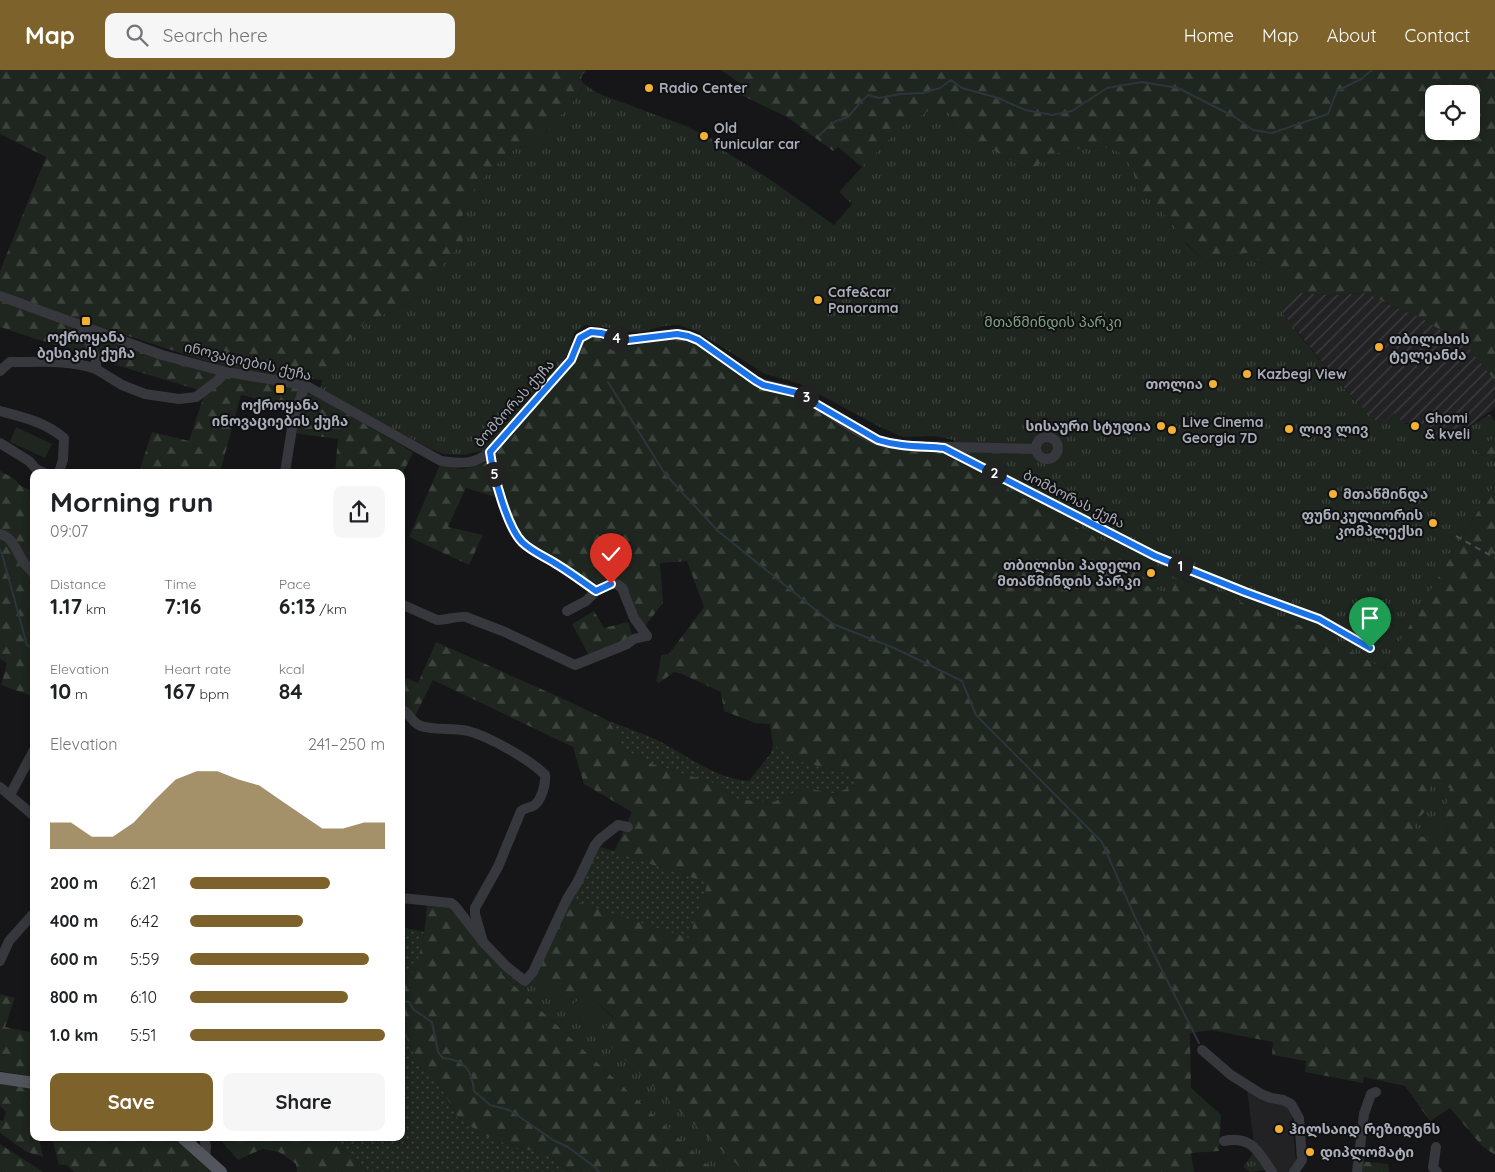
<!DOCTYPE html>
<meta charset="utf-8">
<style>
body{margin:0;font-family:Quicksand,"Noto Sans Georgian",sans-serif;background:#f6f6f6;color:#202124;height:100vh;display:flex;flex-direction:column;font-size:19px;white-space:nowrap}
*{box-sizing:border-box;margin:0}
p{font-size:16px;color:#757577}
.icon{flex:none;width:28px;height:28px;fill:none;stroke:currentColor;stroke-width:2;stroke-linecap:round;stroke-linejoin:round}
.map{position:relative;flex:1;overflow:hidden}
.panel{position:absolute;left:30px;top:399px;width:375px;height:672px;display:flex;flex-direction:column;background:#fff;border-radius:10px;box-shadow:0 2px 8px #0003}
.panel>*{flex:none}
.controls{position:absolute;left:1425px;top:15px;display:grid;gap:10px}
.controls a{display:grid;place-items:center;width:55px;height:55px;border-radius:10px;background:#fff;box-shadow:0 2px 8px #0003;font-size:25px}
.pin{position:absolute;display:grid;place-items:center;width:42px;height:42px;color:#fff;margin:-51px -21px;border-radius:50% 50% 50% 0;rotate:-45deg;box-shadow:0 0 5px #0007}
.pin .icon{rotate:45deg}
.km{position:absolute;width:25px;height:25px;margin:-12px;border-radius:50%;background:#222;color:#fff;font-size:14px;line-height:25px;text-align:center}
.round{display:grid;place-items:center;flex:none;width:52px;height:52px;border-radius:10px;background:#f6f6f6}
.head{display:flex;align-items:center;justify-content:space-between;height:85px;padding:0 20px}
h1{font-size:28px;font-weight:700;line-height:38px}
.stats{display:grid;grid-template-columns:repeat(3,1fr);gap:8px;height:85px;padding:5px 20px}
.stats div{display:grid;align-content:center}
.stats b{font-size:21px;font-weight:700}
.stats small{font-size:14px;font-weight:400}
.stats p{font-size:14px}
.chart{height:140px;padding:10px 20px}
.chart p{display:flex;justify-content:space-between}
.chart svg{width:100%;height:90px;margin-top:5px;fill:#7e622b;opacity:.7}
.button{display:flex;gap:10px;margin-top:auto;padding:10px 20px}
.button a{flex:1;height:58px;border-radius:10px;background:#7e622b;color:#fff;font-size:20px;font-weight:700;line-height:58px;text-align:center}
.button a+a{background:#f6f6f6;color:#202124}
ul{padding:0 20px;list-style:none;font-size:16px}
li{display:grid;grid-template-columns:80px 60px 1fr;align-items:center;height:38px}
li i{height:12px;border-radius:6px;background:#7e622b}
header{display:flex;align-items:center;gap:30px;box-sizing:border-box;height:70px;padding:0 25px;background:#7e622b;color:#fff}
header strong{font-size:24px}
nav{display:flex;gap:28px;margin-inline-start:auto;font-size:18px}
.search{width:350px;height:45px;background:#f6f6f6;display:flex;align-items:center;gap:12px;box-sizing:border-box;padding:0 18px;border-radius:10px;color:#757577;font-size:19px}
.map>svg:first-child{display:block}
</style>
<header>
<strong>Map</strong>
<div class="search"><svg class="icon" aria-label="search" viewBox="0 0 24 24"><circle cx="10" cy="10" r="6"/><path d="M15 15l6 6"/></svg>Search here</div>
<nav><a>Home</a><a>Map</a><a>About</a><a>Contact</a></nav>
</header>
<div class="map">
<svg width="1495" height="1102" viewBox="0 0 1495 1102">
<defs>
<pattern id="industrial-furrows" width="10" height="10" patternUnits="userSpaceOnUse" patternTransform="scale(1.25)"><rect width="10" height="10" fill="#222225"/><path d="M-1 1l2-2M0 10L10 0M9 11l2-2" fill="none" stroke="#3f3f43"/></pattern>
<pattern id="grass-dots" width="8" height="8" patternUnits="userSpaceOnUse" patternTransform="scale(1.25)"><rect width="8" height="8" fill="#1e261f"/><path d="M2 2h.1M6 6h.1" fill="none" stroke="#3c433d" stroke-width="1.8" stroke-linecap="round"/></pattern>
<pattern id="forest-firs" width="22" height="20" patternUnits="userSpaceOnUse" patternTransform="scale(1.25)"><rect width="22" height="20" fill="#1e261f"/><path d="M5 1l3.5 6h-7zM16 11l3.5 6h-7z" fill="#3c433d"/></pattern>
<pattern id="park-tufts" width="24" height="20" patternUnits="userSpaceOnUse" patternTransform="scale(1.25)"><rect width="24" height="20" fill="#1e261f"/><path d="M3 7l-1-3M5 7V3M7 7l1-3M15 17l-1-3M17 17v-4M19 17l1-3" fill="none" stroke="#3c433d"/></pattern>
</defs>
<rect width="100%" height="100%" fill="#161618"/>
<path fill="#222225" d="M1247 1019 1271 1031 1291 1038 1296 1092 1289 1102H1276L1254 1074Z"/>
<path fill="url(#industrial-furrows)" d="M1299 223 1328 225 1367 223 1394 237 1420 247 1470 279 1495 311V338L1446 372 1419 352 1381 355 1365 341 1330 302 1281 241Z"/>
<g fill="url(#grass-dots)">
<path d="M609 651C623 657 639 662 653 668 685 683 712 708 749 711L771 683 773 675 802 692 846 703 861 714 850 717 835 724 799 716 792 724 771 733 738 729 713 713 653 694 625 680Z"/>
<path d="M595 775 709 813 690 869 567 829Z"/>
<path d="M401 857 424 862 419 889 413 902 402 908Z"/>
<path d="M401 957 421 998 435 1007 458 1048 511 1076 546 1084 571 1102H369L330 1068H401Z"/>
</g>
<g fill="url(#forest-firs)" fill-rule="evenodd">
<path d="M0 0H587L582 5 581 10 583 13 581 22 546 62 528 76 514 79 508 86 495 95 465 138 460 155 464 172 412 230 393 241 365 252 354 264 323 307V310L304 308 295 310 227 298 82 251 0 221V201L46 87 0 64Z"/>
<path d="M721 0H1495V311L1470 279 1420 247 1394 237 1367 223 1328 225 1299 223 1280 204 1246 183 1206 192 1185 172 1184 169 1149 127 1138 120 1133 102 1111 78 1089 77 1052 84 1036 97 1027 100 954 57 949 40 927 42 901 57 862 97 838 77 833 81 787 47 735 22 741 14ZM1434 24H1471V61H1434Z"/>
<path d="M0 230 81 260 91 287 0 257Z"/>
<path d="M88 263 179 294 238 309 301 317 295 336 241 325 220 402H139L152 362 189 371 205 322 100 290Z"/>
<path d="M590 267H599L612 272 632 276 652 270 679 268 693 271 744 309 759 317 795 325 856 361 927 381 942 383 1059 448 1142 491 1132 510 1170 524 1177 507 1302 556 1385 599 1391 586 1495 413V1085L1482 1076 1450 1038 1430 1051 1405 1016 1364 1007 1363 1013 1305 1002 1306 991 1272 985 1273 972 1211 960 1190 963 1191 1018 1221 1045 1219 1081 1191 1083 1194 1102H745L597 965 613 947 583 920 571 933 533 902 567 829 689 868 708 813 614 782 632 742 584 714 573 677 433 610 413 650 401 639V606L418 613 436 572 568 631 609 651 625 680 653 694 713 713 738 729 771 733 792 724 799 716 835 724 850 717 860 714 846 703 802 692 773 675 770 654 755 653 724 641 721 622 682 604 674 602 659 613 656 611 659 600 661 585 669 584 704 537 687 491 660 493 663 533 645 556 636 544 621 512 597 518 524 469 516 460 493 384 538 333 575 295 584 272Z"/>
<path d="M306 322H309L413 382 401 407V402H335L338 369 294 363Z"/>
<path d="M1495 367V389L1490 391 1475 380Z"/>
<path d="M489 392 498 428 466 418 448 457 483 465 469 495 409 467 440 395 462 399Z"/>
<path d="M0 401 13 408 21 416 34 422V612L32 626 1 615 7 593 0 589Z"/>
<path d="M594 541 604 558 628 552 632 564 625 572 589 585 572 554Z"/>
<path d="M427 830 445 832 507 897 502 904 715 1102H571L546 1084 511 1076 486 1066 458 1048 435 1007 421 998 401 957V907L413 902C423 880 426 855 427 830Z"/>
<path d="M0 924 15 928 5 957 34 963V1007L0 1001Z"/>
<path d="M0 1012 34 1016V1068H39L43 1087 27 1082 0 1063V1050L3 1051 6 1042 0 1036Z"/>
<path d="M47 1068H177L214 1102H74L67 1095H59L53 1072Z"/>
<path d="M219 1068H330L369 1102H297L296 1094 279 1082 262 1079 238 1090Z"/>
<path d="M0 1074 43 1102H0Z"/>
<path d="M1359 1091 1388 1094 1389 1102H1359Z"/>
</g>
<g fill="url(#park-tufts)">
<path d="M583 13 597 23 686 56 718 72 716 76 768 108 834 155 852 134 839 122 862 97 901 57 927 42 929 38 943 36 949 40 954 57 1027 100 1036 97 1052 84 1089 77 1111 78 1122 84 1129 93 1133 102 1138 120 1149 127 1185 169V173L1206 192 1246 183 1280 204 1299 223 1281 241C1312 281 1343 322 1381 355L1394 343 1405 354 1419 352 1446 372 1490 344 1495 352V367L1475 380 1490 391 1495 389V413L1391 586 1385 599 1302 556 1178 507 1170 524 1132 510 1142 491 1059 448 955 390 954 370 934 366 903 367 882 358 800 314 765 304 698 262 679 255 663 256 643 262H628L603 257 585 255 574 263 569 281 562 292 501 367 485 380 463 385 444 384 431 379 320 319 323 307 353 264 365 252 393 241 412 230 463 172 460 155 465 138 463 133 495 95 508 86 514 79 528 76 546 62 581 22Z"/>
<path d="M1429 714 1450 718 1442 757 1428 768 1417 766 1414 752 1430 737Z"/>
<path d="M507 897 525 911 533 902 571 933 583 919 613 948 598 965 745 1102H715L502 904Z"/>
<path d="M1254 1082 1266 1100 1250 1102 1243 1097Z"/>
</g>
<g fill="#1e261f">
<path d="M16 357 52 374 45 388 10 372Z"/>
<path d="M1144 493 1164 501 1158 513 1139 505Z"/>
<path d="M580 928 599 946 589 957 569 938Z"/>
</g>
<g fill="none" stroke-linecap="round" stroke-linejoin="round">
<g stroke="#2c353c" stroke-width="2">
<path d="M819 66 829 56 836 51 848 47 859 34 868 25 879 28 900 24 923 23 940 18 951 10 962 18 998 28 1025 40 1052 45 1072 41 1107 18 1142 12 1178 18 1235 47 1253 60 1272 63 1328 44 1337 21 1361 9 1372 0"/>
<path d="M608 312 665 404 718 461 833 554 894 578 962 611 976 645 1102 772 1134 845 1199 973"/>
<path d="M0 480 2 484 27 575 34 580"/>
<path d="M401 931 409 932 414 940 432 952 438 982 443 988C465 990 472 1000 474 1021L490 1035 509 1040 517 1045 553 1070 568 1077 596 1098 599 1102"/>
</g>
<g stroke="#37383d" stroke-width="10">
<path d="M0 226 162 285 226 302 305 315 441 391C462 393 472 396 490 382L571 291 580 268 591 262 601 263 628 270 677 264 688 266 698 270 714 281 756 311C769 318 786 317 800 324 825 337 853 362 879 371 888 374 897 375 906 376L1035 379"/>
<path d="M96 299 122 315 145 324 179 329 196 327 217 311 226 302"/>
<path d="M0 301 10 292H16C43 292 70 290 96 299V288L81 255"/>
<path d="M0 341C23 347 45 352 64 368L63 390 59 402"/>
<circle cx="1047" cy="378" r="11"/>
<path d="M0 373 29 391 36 399 43 402"/>
<path d="M947 379 1155 486 1245 522 1319 549 1370 577"/>
<path d="M490 382C493 404 507 457 522 472 532 482 546 487 558 495 571 503 583 512 596 521"/>
<path d="M285 402 294 346 305 315"/>
<path d="M0 464C12 467 15 478 21 488 24 494 30 499 34 504"/>
<path d="M401 534 437 550C447 550 456 546 466 547L505 562 575 595 627 574 634 569 647 566"/>
<path d="M567 541 586 531 596 521 611 514H617L622 518 634 548 647 566"/>
<path d="M401 639C410 643 412 653 421 656 436 661 452 657 468 661 488 666 531 690 545 705 546 714 541 732 533 736 528 738 525 738 521 741L498 797 475 838V844L483 872"/>
<path d="M0 717 34 746"/>
<path d="M10 725 34 680"/>
<path d="M401 828 451 833 455 836 483 872 507 897 525 911 533 902 567 829 577 813 595 775 600 769 618 755 628 757"/>
<path d="M0 891 9 871 34 843"/>
<path d="M1202 980 1231 1005 1261 1024 1271 1028 1283 1030 1291 1034 1299 1048 1302 1090 1294 1102"/>
<path d="M204 1068 206 1076 205 1088"/>
<path d="M1224 1071C1252 1065 1259 1083 1272 1102"/>
<path d="M1436 1077 1433 1098 1437 1102"/>
<path d="M1357 1102 1364 1044 1371 1024 1376 1022"/>
</g>
<g stroke="#53555c" stroke-width="12">
<path d="M0 1008 34 1013"/>
<path d="M183 1068 221 1102"/>
</g>
<path stroke="#4a4c52" stroke-width="2" stroke-dasharray="6 5" stroke-linecap="butt" d="M1456 466 1495 488"/>
</g>
<g fill="none" stroke-linecap="round" stroke-linejoin="round">
<g stroke="#fff" stroke-width="10">
<path id="route" d="M611 514 596 521C583 512 571 503 558 495 546 487 532 482 522 472 507 457 493 404 490 382L571 290 580 268 591 262 601 263 628 270 677 264 688 266 698 270 756 311 763 315 797 323 878 370C900 377 921 376 944 378L1155 486 1245 522 1319 549 1370 578"/>
</g>
<use href="#route" stroke="#1a73e8" stroke-width="6"/>
</g>
<g fill="#f2b134" stroke="#111113" stroke-width="2">
<circle cx="649" cy="18" r="5"/>
<circle cx="704" cy="66" r="5"/>
<circle cx="818" cy="230" r="5"/>
<rect x="81" y="246" width="10" height="10" rx="2.5"/>
<circle cx="1379" cy="277" r="5"/>
<circle cx="1247" cy="304" r="5"/>
<circle cx="1213" cy="314" r="5"/>
<rect x="275" y="314" width="10" height="10" rx="2.5"/>
<circle cx="1161" cy="356" r="5"/>
<circle cx="1415" cy="356" r="5"/>
<circle cx="1289" cy="359" r="5"/>
<circle cx="1172" cy="360" r="5"/>
<circle cx="1333" cy="424" r="5"/>
<circle cx="1433" cy="453" r="5"/>
<circle cx="1151" cy="503" r="5"/>
<circle cx="1279" cy="1059" r="5"/>
<circle cx="1310" cy="1082" r="5"/>
</g>
<g text-anchor="middle" dominant-baseline="central" stroke-width="4" stroke-linejoin="round" paint-order="stroke">
<g font-size="14" font-weight="bold" fill="#a8adb8" stroke="#111113" text-anchor="start">
<text x="659" y="18">Radio Center</text>
<text x="714" y="58">Old<tspan x="714" dy="16">funicular car</tspan></text>
<text x="828" y="222">Cafe&amp;car<tspan x="828" dy="16">Panorama</tspan></text>
<text x="86" y="267" text-anchor="middle">ოქროყანა<tspan x="86" dy="16">ბესიკის ქუჩა</tspan></text>
<text x="1389" y="269">თბილისის<tspan x="1389" dy="16">ტელეანძა</tspan></text>
<text x="1257" y="304">Kazbegi View</text>
<text x="1203" y="314" text-anchor="end">თოლია</text>
<text x="280" y="335" text-anchor="middle">ოქროყანა<tspan x="280" dy="16">ინოვაციების ქუჩა</tspan></text>
<text x="1425" y="348">Ghomi<tspan x="1425" dy="16">&amp; kveli</tspan></text>
<text x="1182" y="352">Live Cinema<tspan x="1182" dy="16">Georgia 7D</tspan></text>
<text x="1151" y="356" text-anchor="end">სისაური სტუდია</text>
<text x="1299" y="359">ლივ ლივ</text>
<text x="1343" y="424">მთაწმინდა</text>
<text x="1423" y="445" text-anchor="end">ფუნიკულიორის<tspan x="1423" dy="16">კომპლექსი</tspan></text>
<text x="1141" y="495" text-anchor="end">თბილისი პადელი<tspan x="1141" dy="16">მთაწმინდის პარკი</tspan></text>
<text x="1289" y="1059">ჰილსაიდ რეზიდენს</text>
<text x="1320" y="1082">დიპლომატი</text>
</g>
<g font-size="14" fill="#7fa381" stroke="#111113">
<text x="1053" y="252">მთაწმინდის პარკი</text>
</g>
<g font-size="14" fill="#a8adb8" stroke="#111113">
<text transform="translate(248 291) rotate(13)">ინოვაციების ქუჩა</text>
<text transform="translate(514 333) rotate(-48)">ბომბორას ქუჩა</text>
<text transform="translate(1074 429) rotate(27)">ბომბორას ქუჩა</text>
</g>
</g>
</svg>
<div class="controls">
<a><svg class="icon" aria-label="locate" viewBox="0 0 24 24"><circle cx="12" cy="12" r="6"/><path d="M12 2v4M12 18v4M2 12h4M18 12h4"/></svg></a>
</div>
<div class="pin" style="left:1370px;top:578px;background:#1e9e55"><svg class="icon" aria-label="arrive" viewBox="0 0 24 24"><path d="M6 21V4h12l-3 4 3 4H6"/></svg></div>
<div class="pin" style="left:611px;top:514px;background:#d93025"><svg class="icon" aria-label="check" viewBox="0 0 24 24"><path d="M5 12l5 5 9-10"/></svg></div>
<b class="km" style="left:1180px;top:496px">1</b>
<b class="km" style="left:994px;top:403px">2</b>
<b class="km" style="left:806px;top:327px">3</b>
<b class="km" style="left:616px;top:268px">4</b>
<b class="km" style="left:494px;top:404px">5</b>
<section class="panel">
<div class="head"><div><h1>Morning run</h1><p>09:07</p></div><a class="round"><svg class="icon" aria-label="share" viewBox="0 0 24 24"><path d="M12 15V3M7 8l5-5 5 5M5 13v7h14v-7"/></svg></a></div>
<div class="stats">
<div><p>Distance</p><b>1.17<small> km</small></b></div>
<div><p>Time</p><b>7:16</b></div>
<div><p>Pace</p><b>6:13<small> /km</small></b></div>
</div>
<div class="stats">
<div><p>Elevation</p><b>10<small> m</small></b></div>
<div><p>Heart rate</p><b>167<small> bpm</small></b></div>
<div><p>kcal</p><b>84</b></div>
</div>
<div class="chart"><p><span>Elevation</span>241–250 m</p>
<svg viewBox="0 0 160 44" preserveAspectRatio="none"><path d="M0 44V31L10 31L20 38L30 38L40 31L50 20L60 10L70 6L80 6L90 10L100 13L110 20L120 27L130 34L140 34L150 31L160 31V44z"/></svg>
</div>
<ul>
<li><b>200 m</b>6:21<i style="width:72%"></i></li>
<li><b>400 m</b>6:42<i style="width:58%"></i></li>
<li><b>600 m</b>5:59<i style="width:92%"></i></li>
<li><b>800 m</b>6:10<i style="width:81%"></i></li>
<li><b>1.0 km</b>5:51<i style="width:100%"></i></li>
</ul>
<div class="button"><a>Save</a><a>Share</a></div>
</section>
</div>
